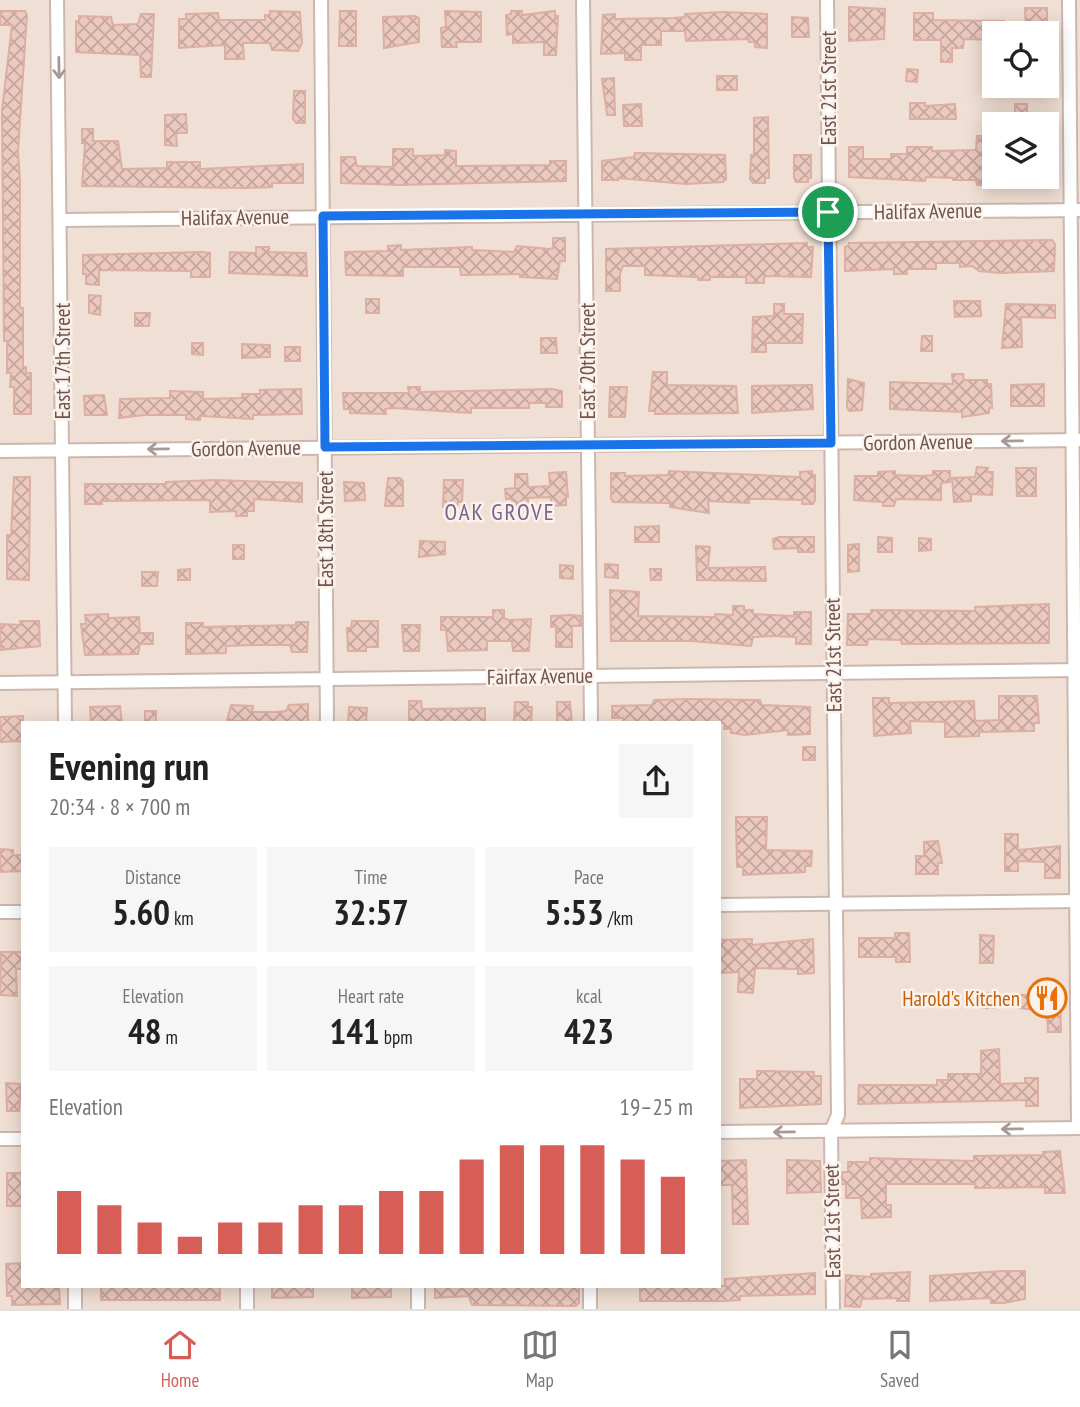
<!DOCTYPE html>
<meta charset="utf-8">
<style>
body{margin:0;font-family:"PT Sans Narrow",sans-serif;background:#f6f6f6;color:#222;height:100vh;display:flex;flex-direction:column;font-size:26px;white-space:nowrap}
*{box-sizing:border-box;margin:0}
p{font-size:23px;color:#767676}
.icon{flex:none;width:38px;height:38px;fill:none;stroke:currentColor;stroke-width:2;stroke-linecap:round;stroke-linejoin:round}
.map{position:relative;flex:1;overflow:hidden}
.sheet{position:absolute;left:21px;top:721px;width:700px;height:567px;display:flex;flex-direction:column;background:#fff;border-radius:0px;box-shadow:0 4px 18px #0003}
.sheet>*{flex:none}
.buttons{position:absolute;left:982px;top:21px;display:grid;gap:14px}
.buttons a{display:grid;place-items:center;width:77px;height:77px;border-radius:0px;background:#fff;box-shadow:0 4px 18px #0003;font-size:35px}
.pin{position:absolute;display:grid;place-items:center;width:60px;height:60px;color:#fff;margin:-30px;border:4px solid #fff;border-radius:50%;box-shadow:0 2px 7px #0007}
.round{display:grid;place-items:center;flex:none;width:74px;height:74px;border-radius:0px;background:#f6f6f6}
.headline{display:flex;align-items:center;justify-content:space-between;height:119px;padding:0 28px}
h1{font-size:38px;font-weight:700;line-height:52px}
.metrics{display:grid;grid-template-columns:repeat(3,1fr);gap:10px;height:119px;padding:7px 28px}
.metrics div{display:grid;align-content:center;border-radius:0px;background:#f6f6f6;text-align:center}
.metrics b{font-size:35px;font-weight:700}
.metrics small{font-size:19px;font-weight:400}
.metrics p{font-size:19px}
.chart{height:196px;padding:14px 28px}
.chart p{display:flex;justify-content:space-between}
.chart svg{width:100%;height:126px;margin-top:7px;stroke:#d75d57;stroke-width:6}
.dock{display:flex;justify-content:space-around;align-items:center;height:98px;border-top:2px solid #e0e0e0;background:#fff;font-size:19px;color:#767676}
.dock a{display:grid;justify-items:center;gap:4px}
.dock .selected{color:#d75d57}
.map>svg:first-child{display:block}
</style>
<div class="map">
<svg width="1080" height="1309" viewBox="0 0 1080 1309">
<defs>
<pattern id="building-cross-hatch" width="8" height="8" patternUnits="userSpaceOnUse" patternTransform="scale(1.75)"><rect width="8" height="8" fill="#ecc9bf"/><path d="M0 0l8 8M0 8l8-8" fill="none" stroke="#c3a69d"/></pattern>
</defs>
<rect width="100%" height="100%" fill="#faeee5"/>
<path fill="#f0dfd4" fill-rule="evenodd" d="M0 0H1080V1309H0ZM994 33H1046V86H994ZM994 124H1046V177H994ZM23 723H719V1286H23Z"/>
<g fill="url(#building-cross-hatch)" stroke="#ddaea2" stroke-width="2">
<path d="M849 7 885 9 884 39 849 41Z"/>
<path d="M1025 8H1047V33H1026Z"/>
<path d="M0 11H25L27 15 18 151 20 181V308H23V367H26V373H31V414H14V387H10L11 373H7V341H4L2 110 12 25H0Z"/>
<path d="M270 11 300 12 302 43 298 51 272 50 270 43H243L244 59H225V45L179 48V19H186V14L218 13 219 20H265V15H270Z"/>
<path d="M340 11H356V46H339Z"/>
<path d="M445 11 481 12V42H456L457 47H442L441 28 446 27Z"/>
<path d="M511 11H522V15L555 11V16H558L556 55H544V42L513 43V34L507 35 506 15 511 14Z"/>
<path d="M724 12 767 14V48L755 47V42H749V39L686 41 685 31H661V45H641V60H625V53L601 54 603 15 615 14V19L674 18 685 17V14Z"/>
<path d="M914 13H933V20L1004 21V33H994V40L964 39 963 48H952V62H941V40H914Z"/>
<path d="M141 14H154L151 77H141L140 55 76 52V21H79V16L111 17 113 25 138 24Z"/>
<path d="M415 16 419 18V42L384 48 383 17Z"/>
<path d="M792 17 808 18 809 37H792Z"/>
<path d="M907 69 918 70 917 82 906 81Z"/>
<rect x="717" y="76" width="20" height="14"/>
<path d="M614 78 615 115H607L602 79Z"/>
<path d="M294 91H305V123H296L293 119Z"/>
<path d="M910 103H925V106L955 104 956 119H910Z"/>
<path d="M641 104 642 126H624L623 105Z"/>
<path d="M1015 104H1027V116L1015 117Z"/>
<path d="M186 114 187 133H176L177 146 165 145V115Z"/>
<path d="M768 117 769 178H765V183H753L750 179 751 155H754V118Z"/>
<path d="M82 129H93V141H118L122 169 167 168V162H200V169L303 164V183H272V187L246 188 82 186 85 143H82Z"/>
<path d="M977 136H988L990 143 991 185H977L976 180H953V178L926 177 925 181 849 177V147H863V159H891V154H907V147H932V151L976 150Z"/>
<path d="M393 149H413V156L445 155V150L456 151V166L550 165V161H566V181L400 185 341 183V157H355L357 166 393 167Z"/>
<path d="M635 153 725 155 726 179 723 182 686 184 618 178V180H602V161L634 157Z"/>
<path d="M794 155H811V178H808V182H796L794 178Z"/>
<path d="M553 238H565V261H560L557 279 520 277V274L461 275 460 267H403V276L346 275 345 252 388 251V246L401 245V250L472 247V250L514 252 517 246 550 249 553 248Z"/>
<path d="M1052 240 1055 244 1054 271 1000 273 979 271 972 266 960 267V263H936V269H907V274H894V269L845 271V247L848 246 849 243Z"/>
<path d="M807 243V247H813L811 277 764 276V283H746V277H710V280H698V277L645 275V266H623L620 274V291H606V249Z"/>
<path d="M256 247H269V252L306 253 307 276 229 273 230 252 256 253Z"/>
<path d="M202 252 210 253V277H191V271L99 270V285L86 284V274H83V255Z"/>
<path d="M89 295 101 296 100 315 89 313Z"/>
<rect x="366" y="299" width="13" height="14"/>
<path d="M954 301H980L981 316 955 317Z"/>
<path d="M774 304H784V314H803L802 343H766V352H752L753 317 774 316Z"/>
<path d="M1006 304 1055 305V318L1021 317 1022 347 1002 348Z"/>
<path d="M135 313H150L149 326H135Z"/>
<path d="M922 336H932V351H921Z"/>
<path d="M541 338H556L557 353H541Z"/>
<path d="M192 343H203V355L192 354Z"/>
<path d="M242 344 270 345V357L242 358Z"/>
<rect x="285" y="347" width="15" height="14"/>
<path d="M653 372H667V385L736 386 738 413 655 414V411H649Z"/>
<path d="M952 374H963L964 380H987V384H991L992 408H989V413L962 417V412L890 409V382L953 384Z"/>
<path d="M848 379 864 383 862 410 849 411 847 407Z"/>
<path d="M1044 384V406H1011V385Z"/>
<path d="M812 385 813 409 752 413V386Z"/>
<path d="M408 387H420V392L552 389 562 391V407H546V403H529V408H471V413L392 408 385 409 386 414 350 413V409H344L343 393H409Z"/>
<path d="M610 387H627L625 417H609Z"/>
<path d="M301 389 302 414 253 415V419L200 416V420L186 419V415H144L119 418 120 399 170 398V391L203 392V399L242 398V394H260V390Z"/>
<path d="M104 395 107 415H85L84 396Z"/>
<path d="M977 467 988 468 987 472H993L992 495 971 494V501L954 502 952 478 975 477Z"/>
<path d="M1016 468H1036V496H1017Z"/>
<path d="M669 471 800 477V472L812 471V475H815V500L813 504H802V500L766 499H749V503L708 501 709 513 670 507V503L613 502 611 499V473H625V476L668 475Z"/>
<path d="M895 471V475L922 476 933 475V471H950V482L941 483V500L896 499 894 506H883V502L854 500 855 476H878V472Z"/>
<path d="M566 472 568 497H566V505L551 506V497L528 498V508L512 507V499H506L505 489 515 488V474H527L528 487 550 486 549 473Z"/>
<path d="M14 477H30L29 580 7 579V535H11Z"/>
<path d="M388 478H400L403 481V506H385Z"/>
<path d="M215 480 302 483V502L254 499V511H247V516H236V511L210 512V500L101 501 102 504H85V484H166V482Z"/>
<path d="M444 480H463L462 502H458L457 507H443Z"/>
<path d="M344 482 364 483 365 500 345 501Z"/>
<path d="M659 526V542H635V527Z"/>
<path d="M779 537H814V552H798V548L774 549 773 539Z"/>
<path d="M878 537 892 538V552H878Z"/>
<path d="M919 538 931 539V550L919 551Z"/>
<path d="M420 541 445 542V554L419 557Z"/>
<path d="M859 544V571L848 572V545Z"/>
<rect x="233" y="545" width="11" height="14"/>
<path d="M696 546 710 547 708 568 765 567 766 581 697 580Z"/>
<path d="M605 564 618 565V578L605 577Z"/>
<path d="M560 565 573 566V579L560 578Z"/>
<path d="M190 569V580H178V570Z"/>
<path d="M650 569H661V580H651Z"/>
<path d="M142 572H158L157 586H142Z"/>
<path d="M610 590 639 592 638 616 715 617V614L733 615V606H744V610H753V614L794 616V612H811V644H796V637L772 636 753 637 751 646 691 641H611Z"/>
<path d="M1049 604V643L902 644 901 640 868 639 867 645H847L848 614H871V610L975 611V607Z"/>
<path d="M493 610H504V618L508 620 531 619 529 651H513L512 641H487V650L448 651 446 630H441V617H493Z"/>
<path d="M108 614V618L139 617 140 633H153V644H140L138 654 85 655 81 624H86L85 615Z"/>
<path d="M570 615 581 616V626H572V647H556V626L551 627V616Z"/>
<path d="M20 621H39L40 646 0 650V624L21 625Z"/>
<path d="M352 621H378V647H366V651H348L347 628H351Z"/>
<path d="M296 622H308L307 652H292L290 645H254L226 646V653L186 654V623H203V627L296 625Z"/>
<path d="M402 625H420L419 651H404Z"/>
<path d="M999 696H1037L1039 723H1034V731L979 732V736L945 737V722L910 721 911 733 874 736 873 698H889V703L974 701 975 721 999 720Z"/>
<path d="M688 699 760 700 762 705 810 707V734L788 735V730L745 735 731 733V729H724V723H623V718H612V706L652 705 654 700Z"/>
<path d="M409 701H421L422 709H425L485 708V723H409Z"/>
<path d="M515 702H528V707H532L531 723H514Z"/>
<path d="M557 702H570L572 723H557Z"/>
<path d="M308 704V723L227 721 231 705 253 706 252 712H276L286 711 289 705Z"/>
<path d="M120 706 122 723H91L90 707Z"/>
<path d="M349 707 367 708 366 723H348Z"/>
<rect x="145" y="711" width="11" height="12"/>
<path d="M23 716V741L0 742V717Z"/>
<rect x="803" y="747" width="12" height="13"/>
<path d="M736 817H767L766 850 812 851 811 866H805V872L743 875V867H737Z"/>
<path d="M1005 834H1018V850L1060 846V878H1045V862L1018 861V871H1005Z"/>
<path d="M938 841 942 863H938V874H916V856H924V842Z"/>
<path d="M0 849 13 850V855H23V871L0 872Z"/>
<path d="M895 933H909L910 962H896V957H859V938H895Z"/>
<path d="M980 935 994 936 993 963H980Z"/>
<path d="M752 939V945L813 939 814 973 798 974V969L755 968 753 993 738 992 739 972 719 973V940Z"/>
<path d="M1 952H23V969H16L17 996 0 995Z"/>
<path d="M1032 988H1060L1061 1032H1048L1047 1011 1019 1008V995H1033Z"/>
<path d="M995 993V1008H983V994Z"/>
<path d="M999 1049 1000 1084 1025 1083V1078H1038V1106H1026V1100L858 1104 859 1085H937V1080H948V1074H981V1051Z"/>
<path d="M757 1071 814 1072V1076H821V1104L740 1108V1079H757Z"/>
<path d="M6 1083 21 1084 19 1111H7Z"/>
<path d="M1060 1151 1065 1193H1045V1187L975 1188V1184H886V1205H891V1217L862 1218 861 1198H846V1184H842V1172H848V1162H870V1158L974 1161V1156L1044 1155 1043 1152Z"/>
<path d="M746 1160 748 1224H733L732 1185H719V1161Z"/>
<path d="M787 1160 820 1161 821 1192 787 1193Z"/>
<rect x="7" y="1173" width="16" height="33"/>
<path d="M23 1263V1286H59L60 1304 12 1305V1296H7L6 1264Z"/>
<path d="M1003 1271H1025V1299L1004 1303H991V1298L930 1301V1276Z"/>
<path d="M910 1272 909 1301H897V1298L862 1299 860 1307 845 1306 846 1275 871 1277V1274Z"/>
<path d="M815 1273V1294L740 1296V1300L726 1301H640V1286H725V1279Z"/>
<rect x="101" y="1286" width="119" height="14"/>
<path d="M272 1286H313V1297L272 1298Z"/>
<path d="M352 1286H391V1297L352 1298Z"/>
<path d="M435 1286H579V1303L576 1306 472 1305 469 1296 435 1298Z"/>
</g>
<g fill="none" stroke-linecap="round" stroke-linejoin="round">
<g stroke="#ccb7af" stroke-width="16">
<g id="minor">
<path d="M57 0 65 723"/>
<path d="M321 0 327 723"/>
<path d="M583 0 591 723"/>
<path d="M827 0 838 1115 831 1131 833 1309"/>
<path d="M1069 0 1078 1128"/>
<path d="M61 220 1080 210"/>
<path d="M0 451 1080 440"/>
<path d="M0 683 1080 670"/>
<path d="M719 905 1080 901"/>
<path d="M0 912H23"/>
<path d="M719 1132 1080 1128"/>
<path d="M0 1139H23"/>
<path d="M75 1286V1309"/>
<path d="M247 1286V1309"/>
<path d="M418 1286V1309"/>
<path d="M590 1286V1309"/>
</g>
</g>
<use href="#minor" stroke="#fff" stroke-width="12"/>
</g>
<defs><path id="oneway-shaft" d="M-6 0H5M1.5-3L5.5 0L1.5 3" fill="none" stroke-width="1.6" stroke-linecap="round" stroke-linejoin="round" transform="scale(1.75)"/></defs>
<g stroke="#a99894">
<use href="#oneway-shaft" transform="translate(59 68) rotate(89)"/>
<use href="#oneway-shaft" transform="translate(1012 441) rotate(179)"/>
<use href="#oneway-shaft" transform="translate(158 449) rotate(179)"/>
<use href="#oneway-shaft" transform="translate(1012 1129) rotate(179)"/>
<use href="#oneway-shaft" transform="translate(784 1132) rotate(179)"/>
</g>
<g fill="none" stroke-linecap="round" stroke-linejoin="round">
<g stroke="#fff" stroke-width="14">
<path id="route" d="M828 212 831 443 325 447 323 216Z"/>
</g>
<use href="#route" stroke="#1a73e8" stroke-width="9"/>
</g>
<defs>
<g id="restaurant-ring" transform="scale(2.0125)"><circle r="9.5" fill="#fdf2eb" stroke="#e8710a" stroke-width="1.5"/><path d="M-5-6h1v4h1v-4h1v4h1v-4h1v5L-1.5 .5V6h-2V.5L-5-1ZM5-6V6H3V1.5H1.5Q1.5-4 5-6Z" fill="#e8710a"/></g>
</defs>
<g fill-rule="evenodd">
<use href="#restaurant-ring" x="1047" y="998"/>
</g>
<g text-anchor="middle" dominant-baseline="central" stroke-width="5" stroke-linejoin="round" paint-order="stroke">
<g font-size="21" fill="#6f534d" stroke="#fdf2eb">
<text transform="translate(828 88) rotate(-90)">East 21st Street</text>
<text transform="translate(928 211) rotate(-1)">Halifax Avenue</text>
<text transform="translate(235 217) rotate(-1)">Halifax Avenue</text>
<text transform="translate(62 361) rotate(-90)">East 17th Street</text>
<text transform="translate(587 361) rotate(-90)">East 20th Street</text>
<text transform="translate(918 442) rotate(-1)">Gordon Avenue</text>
<text transform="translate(246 448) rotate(-1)">Gordon Avenue</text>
<text transform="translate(325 529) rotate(-90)">East 18th Street</text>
<text transform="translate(833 655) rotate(-91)">East 21st Street</text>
<text transform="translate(540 676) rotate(-1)">Fairfax Avenue</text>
<text transform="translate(832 1221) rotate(-91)">East 21st Street</text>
</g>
<g font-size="21" fill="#c56008" stroke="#fdf2eb" text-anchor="end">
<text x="1020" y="998">Harold's Kitchen</text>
</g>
<g font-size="23" letter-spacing="2" fill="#78658c" stroke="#fdf2eb">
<text x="500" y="511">OAK GROVE</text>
</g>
</g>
</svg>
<div class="buttons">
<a><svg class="icon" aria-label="locate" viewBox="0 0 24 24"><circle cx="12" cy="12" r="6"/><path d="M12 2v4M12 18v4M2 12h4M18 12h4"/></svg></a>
<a><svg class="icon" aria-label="layers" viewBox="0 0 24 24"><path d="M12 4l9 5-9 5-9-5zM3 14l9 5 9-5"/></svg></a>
</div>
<div class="pin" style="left:828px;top:212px;background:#1e9e55"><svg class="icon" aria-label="arrive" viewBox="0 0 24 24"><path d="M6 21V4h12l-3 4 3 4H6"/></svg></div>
<section class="sheet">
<div class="headline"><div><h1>Evening run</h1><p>20:34 · 8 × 700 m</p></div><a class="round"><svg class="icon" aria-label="share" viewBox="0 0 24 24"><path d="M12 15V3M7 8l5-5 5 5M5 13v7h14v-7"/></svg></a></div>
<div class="metrics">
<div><p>Distance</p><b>5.60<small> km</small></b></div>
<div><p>Time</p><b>32:57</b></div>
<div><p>Pace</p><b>5:53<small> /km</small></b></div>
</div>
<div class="metrics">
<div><p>Elevation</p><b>48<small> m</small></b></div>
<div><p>Heart rate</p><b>141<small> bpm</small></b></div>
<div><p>kcal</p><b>423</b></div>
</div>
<div class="chart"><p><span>Elevation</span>19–25 m</p>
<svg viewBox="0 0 160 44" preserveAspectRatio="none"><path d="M5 44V22M15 44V27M25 44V33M35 44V38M45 44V33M55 44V33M65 44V27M75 44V27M85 44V22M95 44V22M105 44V11M115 44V6M125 44V6M135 44V6M145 44V11M155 44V17"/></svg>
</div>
</section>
</div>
<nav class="dock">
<a class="selected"><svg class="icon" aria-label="home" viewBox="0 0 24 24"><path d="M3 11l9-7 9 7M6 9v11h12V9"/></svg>Home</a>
<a><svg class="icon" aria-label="map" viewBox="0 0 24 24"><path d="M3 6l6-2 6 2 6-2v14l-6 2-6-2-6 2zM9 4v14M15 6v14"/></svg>Map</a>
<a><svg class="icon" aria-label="saved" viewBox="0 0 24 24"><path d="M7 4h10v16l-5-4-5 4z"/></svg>Saved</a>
</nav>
